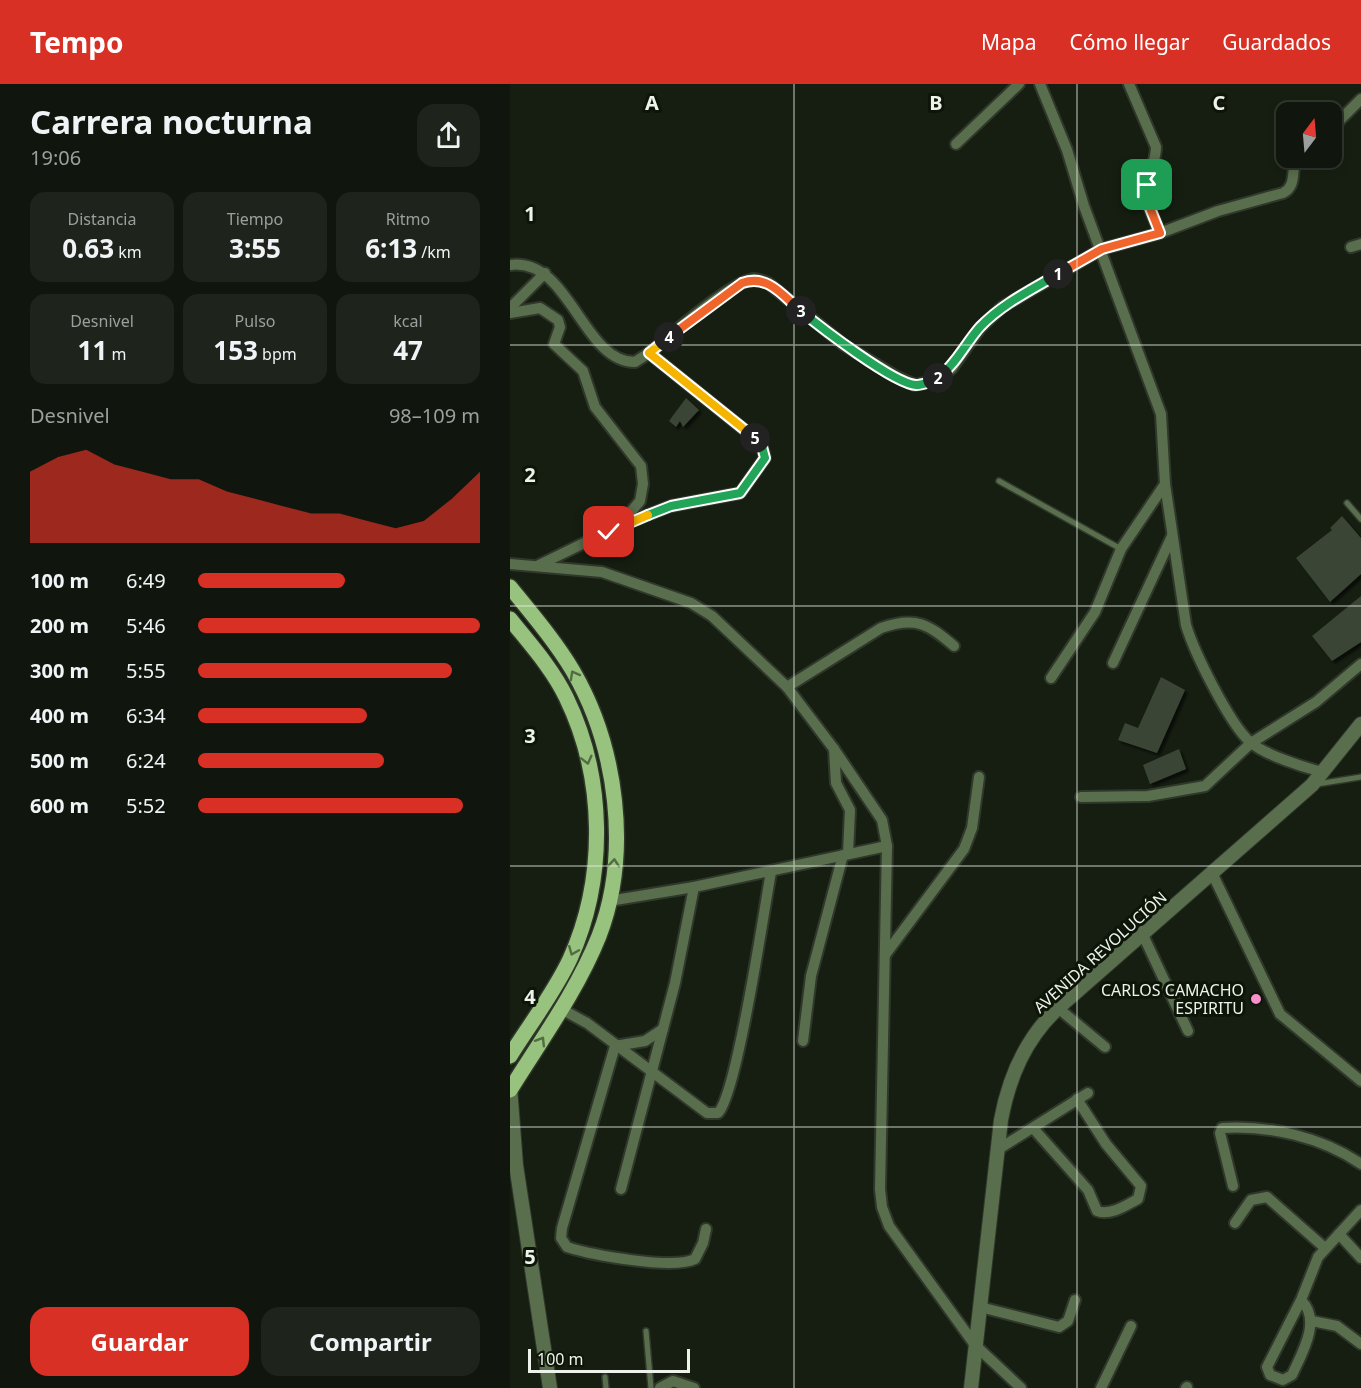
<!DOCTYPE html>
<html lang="es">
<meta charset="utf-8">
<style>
body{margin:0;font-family:"Noto Sans",sans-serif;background:#1e231b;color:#f1f3f6;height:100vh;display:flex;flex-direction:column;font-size:22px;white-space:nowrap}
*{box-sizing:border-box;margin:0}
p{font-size:20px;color:#9c9f9d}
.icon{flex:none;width:33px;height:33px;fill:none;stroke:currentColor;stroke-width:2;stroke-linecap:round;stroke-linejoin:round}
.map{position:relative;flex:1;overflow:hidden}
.side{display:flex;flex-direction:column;background:#10160d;width:510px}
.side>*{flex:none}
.needle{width:39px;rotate:16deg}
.fabs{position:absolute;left:766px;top:18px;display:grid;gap:12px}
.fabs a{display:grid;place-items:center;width:66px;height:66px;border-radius:12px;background:#10160d;box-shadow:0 3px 9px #0003,0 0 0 2px #30352e;font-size:30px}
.scale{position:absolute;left:18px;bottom:15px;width:162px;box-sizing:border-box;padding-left:6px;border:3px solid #edf3ea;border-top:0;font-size:16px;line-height:21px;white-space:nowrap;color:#edf3ea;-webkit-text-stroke:4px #0d1508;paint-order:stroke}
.pin{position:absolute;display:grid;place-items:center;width:51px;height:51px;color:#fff;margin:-26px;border-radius:12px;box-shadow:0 3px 9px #0006}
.km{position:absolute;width:30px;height:30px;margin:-15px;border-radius:50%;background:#222;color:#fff;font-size:16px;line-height:30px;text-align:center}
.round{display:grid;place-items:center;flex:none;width:63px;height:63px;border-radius:18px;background:#1e231b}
.headline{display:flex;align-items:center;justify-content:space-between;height:102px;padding:0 30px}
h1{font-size:33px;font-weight:700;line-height:45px}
.figures{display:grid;grid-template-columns:repeat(3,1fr);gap:9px;height:102px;padding:6px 30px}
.figures div{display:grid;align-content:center;border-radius:15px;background:#1e231b;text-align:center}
.figures b{font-size:26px;font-weight:700}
.figures small{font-size:16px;font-weight:400}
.figures p{font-size:16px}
.chart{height:168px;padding:12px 30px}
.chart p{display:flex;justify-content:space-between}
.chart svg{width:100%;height:108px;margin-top:6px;fill:#d93025;opacity:.7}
.primary-button{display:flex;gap:12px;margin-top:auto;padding:12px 30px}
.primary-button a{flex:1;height:69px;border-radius:18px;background:#d93025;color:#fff;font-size:24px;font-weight:700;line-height:69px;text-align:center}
.primary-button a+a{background:#1e231b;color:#f1f3f6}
ul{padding:0 30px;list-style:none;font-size:20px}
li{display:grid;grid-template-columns:96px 72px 1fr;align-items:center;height:45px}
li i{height:15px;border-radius:8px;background:#d93025}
header{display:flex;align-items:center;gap:36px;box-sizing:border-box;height:84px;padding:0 30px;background:#d93025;color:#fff}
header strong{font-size:28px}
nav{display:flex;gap:33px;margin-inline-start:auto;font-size:21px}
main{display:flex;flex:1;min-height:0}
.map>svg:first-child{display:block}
</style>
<header>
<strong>Tempo</strong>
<nav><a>Mapa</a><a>Cómo llegar</a><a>Guardados</a></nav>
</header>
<main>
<section class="side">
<div class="headline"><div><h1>Carrera nocturna</h1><p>19:06</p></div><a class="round"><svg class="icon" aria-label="share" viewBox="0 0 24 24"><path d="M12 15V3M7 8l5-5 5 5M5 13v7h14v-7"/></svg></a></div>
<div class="figures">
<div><p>Distancia</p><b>0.63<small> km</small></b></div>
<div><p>Tiempo</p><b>3:55</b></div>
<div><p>Ritmo</p><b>6:13<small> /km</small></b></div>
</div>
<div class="figures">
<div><p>Desnivel</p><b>11<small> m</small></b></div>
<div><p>Pulso</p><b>153<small> bpm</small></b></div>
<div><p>kcal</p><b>47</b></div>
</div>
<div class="chart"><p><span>Desnivel</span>98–109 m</p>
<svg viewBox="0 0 160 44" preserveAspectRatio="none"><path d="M0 44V15L10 9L20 6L30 12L40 15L50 18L60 18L70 23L80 26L90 29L100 32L110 32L120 35L130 38L140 35L150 26L160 15V44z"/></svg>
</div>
<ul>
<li><b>100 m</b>6:49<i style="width:52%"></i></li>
<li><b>200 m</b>5:46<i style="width:100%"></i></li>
<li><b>300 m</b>5:55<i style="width:90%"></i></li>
<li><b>400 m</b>6:34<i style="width:60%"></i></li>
<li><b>500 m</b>6:24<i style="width:66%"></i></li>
<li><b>600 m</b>5:52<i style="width:94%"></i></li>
</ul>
<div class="primary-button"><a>Guardar</a><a>Compartir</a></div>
</section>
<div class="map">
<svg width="851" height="1304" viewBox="0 0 851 1304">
<defs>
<filter id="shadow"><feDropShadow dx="3" dy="3" stdDeviation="1.5" flood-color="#0009"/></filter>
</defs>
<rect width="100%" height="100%" fill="#161e11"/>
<g fill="#3b4436" filter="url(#shadow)">
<path d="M176 314 189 326 173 343 170 337 166 343 159 337Z"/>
<path d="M832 432 851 454V490L820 518 786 474 822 446 820 444Z"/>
<path d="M851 512V558L822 577 802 552Z"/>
<path d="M651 593 675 606 647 669 608 656 615 639 628 644Z"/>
<path d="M669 665 676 685 640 700 633 681Z"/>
</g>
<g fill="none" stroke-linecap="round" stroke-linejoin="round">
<g stroke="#30382b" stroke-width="8">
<g id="service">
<path d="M489 397 611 465"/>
<path d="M837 419 851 435"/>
<path d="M807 700 851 693"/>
<path d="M136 1247 141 1304"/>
<path d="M95 1293 96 1304"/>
</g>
</g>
<g stroke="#30382b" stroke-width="14">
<g id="minor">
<path d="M530 0 557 66 574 122 651 330 655 400 676 541C684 568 719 639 740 658 755 671 793 683 812 688"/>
<path d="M619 0 646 63C646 76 640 86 637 99 634 117 644 134 650 149"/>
<path d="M822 44 851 15"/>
<path d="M446 60 509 0"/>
<path d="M841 163 851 160"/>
<path d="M0 181C60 173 72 278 125 278L139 269 251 359 255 374 230 409 161 422 109 442"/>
<path d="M0 224 35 189"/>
<path d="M0 229 30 224 48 236 50 243 44 260 73 287 85 323 131 382 133 400 130 417 109 442 29 481"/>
<path d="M139 269C159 253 221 197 244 195 248 195 253 197 258 199L334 261 387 293 405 301 427 296 442 284 470 244 492 223 592 165 650 149 708 127 773 109C787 102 781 87 786 74"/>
<path d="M0 480 92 488 181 519 202 532 277 603 324 665 372 736 377 762 370 1105 372 1123 379 1142 465 1261 511 1304"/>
<path d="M603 579 662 452"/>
<path d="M541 594 585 528 611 465 655 400"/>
<path d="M277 603 371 544C406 532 418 540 444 562"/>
<path d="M324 665 326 699 340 726 338 770"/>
<path d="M571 713 638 712 695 702 741 659 806 618 851 580"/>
<path d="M703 791 770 930 851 997"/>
<path d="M99 817 184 803 377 762"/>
<path d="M633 851 678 947"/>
<path d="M375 871 454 765 462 744 469 693"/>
<path d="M548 924 595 963"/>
<path d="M51 925 77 939 197 1029H208C227 1010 254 826 261 788"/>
<path d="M153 945 135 957 105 962 52 1144 51 1154 57 1163C82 1171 163 1186 185 1175L193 1159 196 1145"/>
<path d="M293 957 301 892 333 771"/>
<path d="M523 1044 578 1106 587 1127C601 1132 616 1121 628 1115L631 1102 596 1060 567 1015"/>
<path d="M487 1066 578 1009"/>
<path d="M723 1102 710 1049 712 1044C759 1041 812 1053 851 1080"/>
<path d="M111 1105 165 899 184 803"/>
<path d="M725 1139 741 1116 757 1113 815 1164"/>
<path d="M829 1150 851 1174"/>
<path d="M791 1216C812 1236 792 1269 782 1291L773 1296 760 1291 757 1283 791 1216 808 1173 851 1126"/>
<path d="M470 1223 549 1243 558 1237 565 1216"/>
<path d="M802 1237 827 1242 851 1260"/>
<path d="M150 1304 163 1297 184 1304"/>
<path d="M591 1304 621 1242"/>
<path d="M676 1304 677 1303"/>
</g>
</g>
<g stroke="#30382b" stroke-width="16">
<g id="tertiary">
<path d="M0 1003 6 1081 40 1304"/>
<path d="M461 1304 491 1036C499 993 515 955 548 924L802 701 851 640"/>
</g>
</g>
<g stroke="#30382b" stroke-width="18">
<g id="primary">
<path d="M0 503C22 530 45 557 63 587 107 663 121 769 89 852 67 907 31 956 0 1006"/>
<path d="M0 535C20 560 42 584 56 613 95 693 97 793 60 875 44 909 20 940 0 972"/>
</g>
</g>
<use href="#service" stroke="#596e4d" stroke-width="5"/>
<use href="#minor" stroke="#596e4d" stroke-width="10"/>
<use href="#tertiary" stroke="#596e4d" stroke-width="14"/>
<use href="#primary" stroke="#97c37e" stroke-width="15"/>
</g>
<defs><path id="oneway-chevron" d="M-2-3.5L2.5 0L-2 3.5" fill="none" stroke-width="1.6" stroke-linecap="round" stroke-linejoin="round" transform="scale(1.5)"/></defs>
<g stroke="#526c43">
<use href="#oneway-chevron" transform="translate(64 591) rotate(-119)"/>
<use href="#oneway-chevron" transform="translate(77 676) rotate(76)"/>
<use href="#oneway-chevron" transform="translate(104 779) rotate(-86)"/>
<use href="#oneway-chevron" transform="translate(63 867) rotate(112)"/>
<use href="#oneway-chevron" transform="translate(31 957) rotate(-58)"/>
</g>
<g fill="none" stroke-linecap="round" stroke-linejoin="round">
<g stroke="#fff" stroke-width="12">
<path id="split-1" d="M548 190 592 165 650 149 638 119 637 101"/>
</g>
<g stroke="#fff" stroke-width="12">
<path id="split-2" d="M428 294C446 280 455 260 470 243 492 220 521 206 548 190"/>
</g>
<g stroke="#fff" stroke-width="12">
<path id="split-3" d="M291 227C309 242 384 300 406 301 412 301 423 297 428 294"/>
</g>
<g stroke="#fff" stroke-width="12">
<path id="split-4" d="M159 253 232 199C258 190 272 211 291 227"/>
</g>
<g stroke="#fff" stroke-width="12">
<path id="split-5" d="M159 253 139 269 245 354"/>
</g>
<g stroke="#fff" stroke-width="12">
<path id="split-6" d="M138 431 161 422 230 409 255 374 251 359 245 354"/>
</g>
<g stroke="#fff" stroke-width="12">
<path id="split-7" d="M99 448 138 431"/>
</g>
<use href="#split-1" stroke="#f0652b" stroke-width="8"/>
<use href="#split-2" stroke="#22a559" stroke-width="8"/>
<use href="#split-3" stroke="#22a559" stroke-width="8"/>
<use href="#split-4" stroke="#f0652b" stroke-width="8"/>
<use href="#split-5" stroke="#f5b400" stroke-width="8"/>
<use href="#split-6" stroke="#22a559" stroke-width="8"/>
<use href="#split-7" stroke="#f5b400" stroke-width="8"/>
</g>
<path fill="none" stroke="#edf3ea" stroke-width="1.5" stroke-opacity="0.55" d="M284 0V1304M567 0V1304M0 261H851M0 522H851M0 782H851M0 1043H851"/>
<circle fill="#f790cd" stroke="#0d1508" stroke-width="2" cx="746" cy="915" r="6"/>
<g text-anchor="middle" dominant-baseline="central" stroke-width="6" stroke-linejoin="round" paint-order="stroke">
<g font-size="16" fill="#edf3ea" stroke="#0d1508">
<text transform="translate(590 868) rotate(-42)">AVENIDA REVOLUCIÓN</text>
</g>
<g font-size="16" fill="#edf3ea" stroke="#0d1508" text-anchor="end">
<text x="734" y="906">CARLOS CAMACHO<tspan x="734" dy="18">ESPIRITU</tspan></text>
</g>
</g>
<g font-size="20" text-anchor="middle" font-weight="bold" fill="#edf3ea" stroke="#0d1508" stroke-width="6" stroke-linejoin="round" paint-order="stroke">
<text x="142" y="26">A</text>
<text x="426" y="26">B</text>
<text x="709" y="26">C</text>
<text x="20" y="137">1</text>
<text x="20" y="398">2</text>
<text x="20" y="659">3</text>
<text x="20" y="920">4</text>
<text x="20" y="1180">5</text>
</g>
</svg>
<div class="fabs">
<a><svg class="needle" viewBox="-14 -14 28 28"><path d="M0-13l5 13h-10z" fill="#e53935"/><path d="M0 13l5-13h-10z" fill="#9c9f9d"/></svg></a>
</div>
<div class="scale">100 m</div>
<div class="pin" style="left:637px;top:101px;background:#1e9e55"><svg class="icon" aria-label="arrive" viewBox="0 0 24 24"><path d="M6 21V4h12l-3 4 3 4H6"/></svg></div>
<div class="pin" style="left:99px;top:448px;background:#d93025"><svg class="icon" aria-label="check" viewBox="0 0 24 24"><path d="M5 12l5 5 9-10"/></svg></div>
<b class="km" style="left:548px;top:190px">1</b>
<b class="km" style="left:428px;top:294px">2</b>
<b class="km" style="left:291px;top:227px">3</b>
<b class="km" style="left:159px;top:253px">4</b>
<b class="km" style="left:245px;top:354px">5</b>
</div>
</main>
